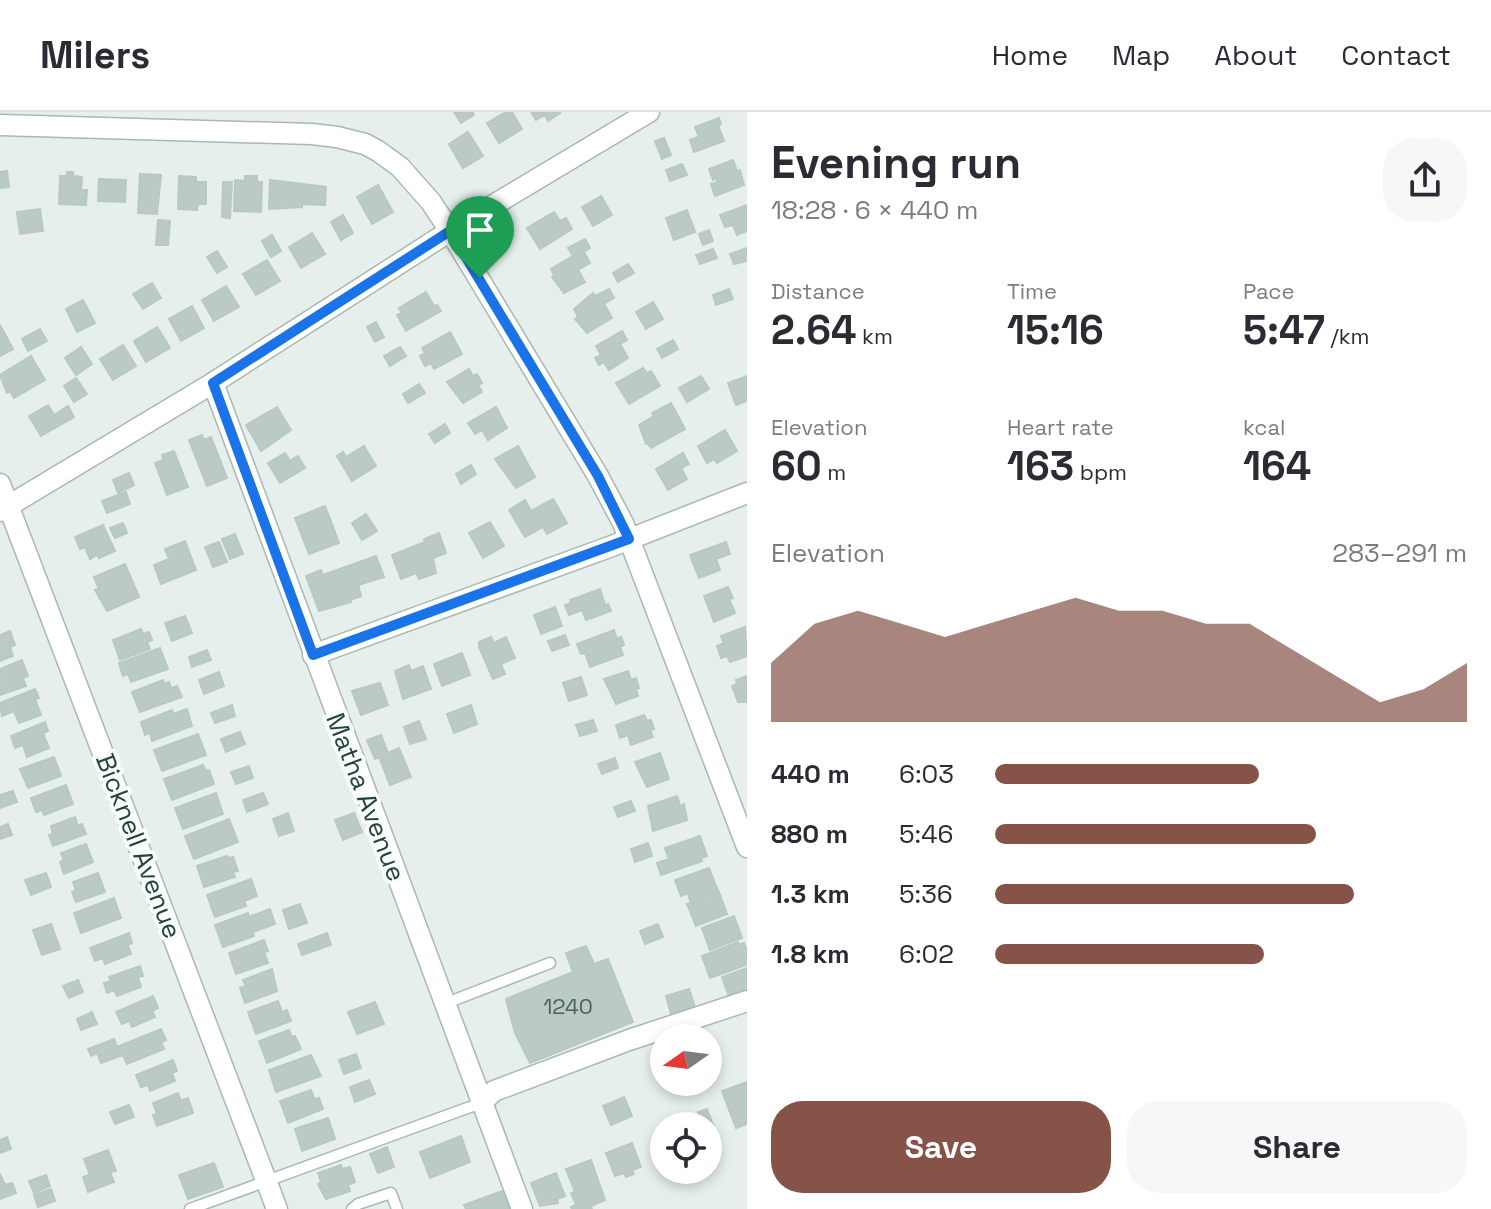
<!DOCTYPE html>
<meta charset="utf-8">
<style>
body{margin:0;font-family:"Space Grotesk",sans-serif;background:#f7f7f7;color:#2b2b33;height:100vh;display:flex;flex-direction:column;font-size:30px;white-space:nowrap}
*{box-sizing:border-box;margin:0}
p{font-size:26px;color:#7c7c81}
.icon{flex:none;width:44px;height:44px;fill:none;stroke:currentColor;stroke-width:2;stroke-linecap:round;stroke-linejoin:round}
.map{position:relative;flex:1;overflow:hidden}
.sheet{display:flex;flex-direction:column;background:#fff;width:744px}
.sheet>*{flex:none}
.needle{width:52px;rotate:256deg}
.fabs{position:absolute;left:650px;top:912px;display:grid;gap:16px}
.fabs a{display:grid;place-items:center;width:72px;height:72px;border-radius:50%;background:#fff;box-shadow:0 4px 12px #0003;font-size:40px}
.pin{position:absolute;display:grid;place-items:center;width:68px;height:68px;color:#fff;margin:-82px -34px;border-radius:50% 50% 50% 0;rotate:-45deg;box-shadow:0 0 8px #0007}
.pin .icon{rotate:45deg}
.round{display:grid;place-items:center;flex:none;width:84px;height:84px;border-radius:32px;background:#f7f7f7}
.headline{display:flex;align-items:center;justify-content:space-between;height:136px;padding:0 24px}
h1{font-size:44px;font-weight:600;line-height:60px}
.stats{display:grid;grid-template-columns:repeat(3,1fr);gap:12px;height:136px;padding:8px 24px}
.stats div{display:grid;align-content:center}
.stats b{font-size:40px;font-weight:600}
.stats small{font-size:22px;font-weight:400}
.stats p{font-size:22px}
.chart{height:224px;padding:16px 24px}
.chart p{display:flex;justify-content:space-between}
.chart svg{width:100%;height:144px;margin-top:8px;fill:#855347;opacity:.7}
.action{display:flex;gap:16px;margin-top:auto;padding:16px 24px}
.action a{flex:1;height:92px;border-radius:32px;background:#855347;color:#fff;font-size:32px;font-weight:600;line-height:92px;text-align:center}
.action a+a{background:#f7f7f7;color:#2b2b33}
ul{padding:0 24px;list-style:none;font-size:26px}
li{display:grid;grid-template-columns:128px 96px 1fr;align-items:center;height:60px}
li i{height:20px;border-radius:10px;background:#855347}
header{display:flex;align-items:center;gap:48px;box-sizing:border-box;height:112px;padding:0 40px;background:#fff;border-bottom:2px solid #e1e1e2}
header strong{font-size:38px}
nav{display:flex;gap:44px;margin-inline-start:auto;font-size:28px}
main{display:flex;flex:1;min-height:0}
.map>svg:first-child{display:block}
</style>
<header>
<strong>Milers</strong>
<nav><a>Home</a><a>Map</a><a>About</a><a>Contact</a></nav>
</header>
<main>
<div class="map">
<svg width="747" height="1097" viewBox="0 0 747 1097">
<rect width="100%" height="100%" fill="#e6efeb"/>
<g fill="#bbcac4" stroke="#b8c9c2" stroke-width="2">
<path d="M454 0H472L474 3 461 11Z"/>
<path d="M506 0H512L522 17 499 31 487 11Z"/>
<path d="M531 0H559L560 1 548 9 545 3 536 8Z"/>
<path d="M719 6 721 12 718 13 724 29 694 40 690 28 699 25 695 15Z"/>
<path d="M468 20 483 44 463 56 449 32Z"/>
<path d="M664 26 671 43 662 47 655 29Z"/>
<path d="M733 48 737 59 740 58 744 73 715 84 711 72 718 70 716 66 713 68 709 57Z"/>
<path d="M682 52 687 63 670 69 666 58Z"/>
<path d="M7 59 9 75 0 76V60Z"/>
<path d="M67 60H73V64L82 65 81 78H87L86 93 59 92 60 64H67Z"/>
<path d="M140 62 161 63 157 102 138 101Z"/>
<path d="M179 64 196 65V70H206V92H198L197 98 178 97Z"/>
<path d="M245 64H257V70H262L261 100 234 99 235 68 245 69Z"/>
<path d="M99 67 126 68 125 90 98 89Z"/>
<path d="M270 68 326 75 325 93 302 92V95L269 97Z"/>
<path d="M223 70H232L230 106 222 105Z"/>
<path d="M378 73 393 100 372 112 357 85Z"/>
<path d="M601 84 612 103 593 114 582 95Z"/>
<path d="M747 93V119L737 123 733 113 725 115 720 103Z"/>
<path d="M40 97 43 119 20 122 17 100Z"/>
<path d="M687 98 695 120 674 128 666 106Z"/>
<path d="M554 100 560 109 566 106 572 117 540 137 527 116Z"/>
<path d="M343 103 353 121 341 128 331 110Z"/>
<path d="M158 108 170 109 168 133H156Z"/>
<path d="M709 118 713 129 703 133 699 122Z"/>
<path d="M312 121 325 142 301 156 289 135Z"/>
<path d="M272 123 281 139 271 145 262 129Z"/>
<path d="M585 127 590 136 584 140 590 151 578 158 585 170 564 181 552 165 554 163 551 157 573 144 568 136Z"/>
<path d="M747 136V149L734 152 730 142Z"/>
<path d="M713 137 717 146 700 152 696 143Z"/>
<path d="M217 139 227 155 217 161 207 145Z"/>
<path d="M267 148 280 169 256 183 243 162Z"/>
<path d="M628 152 634 161 618 170 613 161Z"/>
<path d="M152 171 161 186 143 197 133 182Z"/>
<path d="M226 174 239 195 214 209 202 188Z"/>
<path d="M609 177 614 186 604 192 612 206 587 221 575 207 578 205 574 197 593 181 595 184Z"/>
<path d="M729 177 733 187 716 193 713 183Z"/>
<path d="M426 180 434 194 437 193 441 199 406 219 397 203 402 201 399 196Z"/>
<path d="M83 188 95 211 77 220 66 197Z"/>
<path d="M653 190 663 207 646 217 636 200Z"/>
<path d="M192 194 204 216 181 229 169 207Z"/>
<path d="M376 210 384 225 375 230 367 215Z"/>
<path d="M0 213 13 237 0 244Z"/>
<path d="M157 215 170 236 146 250 134 229Z"/>
<path d="M40 217 47 229 28 239 22 227Z"/>
<path d="M622 219 627 228 620 232 628 246 609 258 604 250 599 253 595 246 601 243 596 234Z"/>
<path d="M450 220 462 242 434 257 431 251 425 254 420 244 425 241 422 236Z"/>
<path d="M673 228 678 237 662 246 657 237Z"/>
<path d="M123 233 136 254 113 268 100 247Z"/>
<path d="M81 235 92 252 76 263 65 246Z"/>
<path d="M400 235 406 244 390 254 384 244Z"/>
<path d="M31 244 45 268 14 286 10 279 7 281 0 263Z"/>
<path d="M643 256 647 261 651 259 660 274 629 292 616 271Z"/>
<path d="M469 257 473 264 477 262 482 271 478 273 482 280 463 291 447 270Z"/>
<path d="M701 264 709 277 687 290 679 276Z"/>
<path d="M747 264V289L736 293 728 271Z"/>
<path d="M76 266 87 282 74 290 64 274Z"/>
<path d="M419 272 425 281 408 291 403 282Z"/>
<path d="M671 291 685 317 651 336 648 331 646 332 639 313 654 304 652 301Z"/>
<path d="M48 293 54 303 68 294 74 305 41 324 29 304Z"/>
<path d="M277 295 291 318 261 339 246 313Z"/>
<path d="M496 295 507 316 488 328 482 318 475 322 468 311Z"/>
<path d="M445 312 450 321 435 331 429 322Z"/>
<path d="M725 318 737 339 717 351 714 347 707 351 698 334Z"/>
<path d="M202 323 204 328 211 325 227 366 207 374 189 328Z"/>
<path d="M364 334 376 354 352 369 337 344 343 340 346 345Z"/>
<path d="M518 334 535 365 516 376 495 347Z"/>
<path d="M174 339 188 375 167 383 155 351 163 348 162 343Z"/>
<path d="M285 341 290 349 298 344 305 356 280 371 268 351Z"/>
<path d="M683 341 689 352 681 356 687 367 668 378 656 357Z"/>
<path d="M471 353 476 362 461 372 456 362Z"/>
<path d="M129 361 134 373 118 381 113 368Z"/>
<path d="M126 380 130 392 107 401 102 389Z"/>
<path d="M553 387 567 411 547 422 543 415 525 425 509 398 525 388 531 399Z"/>
<path d="M325 394 339 431 309 442 295 406Z"/>
<path d="M366 402 377 419 362 428 352 411Z"/>
<path d="M490 410 504 434 483 446 469 421Z"/>
<path d="M123 411 127 421 115 426 110 416Z"/>
<path d="M103 413 115 439 99 446 97 443 90 447 85 435 80 437 75 425Z"/>
<path d="M439 421 446 441 433 446 436 461 419 467 416 461 401 467 392 443 425 430 424 427Z"/>
<path d="M235 422 243 442 230 447 222 427Z"/>
<path d="M185 429 196 458 161 472 154 453 169 447 165 437Z"/>
<path d="M219 430 227 450 213 455 205 435Z"/>
<path d="M726 430 730 442 716 447 720 458 699 466 690 443Z"/>
<path d="M376 444 384 465 358 473 361 484 350 488 351 490 319 499 306 464 321 458 323 463Z"/>
<path d="M125 452 139 485 107 499 95 478 99 477 94 465Z"/>
<path d="M728 475 733 486 729 487 735 501 714 510 704 484Z"/>
<path d="M600 477 605 493 608 492 611 499 586 508 582 498 569 503 565 493 571 491 570 488Z"/>
<path d="M555 495 562 514 541 522 534 503Z"/>
<path d="M185 504 192 521 172 529 165 511Z"/>
<path d="M745 515 747 544 730 550 727 544 721 546 717 534 724 531 721 524Z"/>
<path d="M141 517 143 522 149 520 152 528 147 530 150 537 120 548 113 528Z"/>
<path d="M614 518 617 527 621 525 624 533 620 535 623 543 590 555 585 541 581 542 577 532Z"/>
<path d="M10 519 15 533 10 535 13 544 0 549V523Z"/>
<path d="M565 523 569 533 552 539 548 529Z"/>
<path d="M491 525 494 531 506 525 515 546 501 552 505 562 493 567 479 535V530Z"/>
<path d="M160 536 168 557 131 570 128 562 123 564 119 551Z"/>
<path d="M207 538 211 548 192 555 189 545Z"/>
<path d="M462 541 470 563 442 574 434 552Z"/>
<path d="M22 548 28 564 23 566 26 574 0 583V557Z"/>
<path d="M409 553 411 559 423 554 431 577 403 587 395 559Z"/>
<path d="M628 559 631 568 636 566 639 576 636 577 638 584 616 592 604 567Z"/>
<path d="M219 560 224 574 204 582 199 568Z"/>
<path d="M747 564V590H738L732 574 737 572 736 568Z"/>
<path d="M581 565 587 583 569 589 563 571Z"/>
<path d="M163 568 164 572 169 570 171 576 177 574 182 585 140 600 132 580Z"/>
<path d="M380 571 388 593 361 603 352 579Z"/>
<path d="M35 577 39 586 35 587 41 603 19 611 14 599 2 604 0 591Z"/>
<path d="M232 593 235 604 215 611 211 601Z"/>
<path d="M471 593 477 612 454 621 447 602Z"/>
<path d="M187 597 192 614 152 629 150 621 145 623 141 610 172 598 173 602Z"/>
<path d="M644 603 647 609 651 608 654 617 650 618 653 625 631 633 628 623 620 626 616 613Z"/>
<path d="M593 608 597 619 580 624 576 613Z"/>
<path d="M419 609 426 627 410 632 404 615Z"/>
<path d="M45 610 48 619 43 621 49 636 27 645 23 633 15 636 11 624Z"/>
<path d="M240 620 245 632 226 640 221 627Z"/>
<path d="M198 622 206 643 162 659 154 638Z"/>
<path d="M381 623 388 641 399 636 411 665 390 673 379 645 375 647 367 628Z"/>
<path d="M660 641 669 667 647 675 635 650Z"/>
<path d="M54 645 61 664 28 676 20 657Z"/>
<path d="M615 646 618 656 602 662 598 652Z"/>
<path d="M203 653 206 659 209 658 214 672 172 688 164 667Z"/>
<path d="M249 654 253 666 236 672 231 660Z"/>
<path d="M66 673 73 692 44 703 42 698 36 700 31 686Z"/>
<path d="M13 679 17 690 0 696V683Z"/>
<path d="M216 681 223 702 183 717 175 696Z"/>
<path d="M263 681 268 692 247 700 243 688Z"/>
<path d="M677 684 680 694 684 692 687 708 653 719 648 694Z"/>
<path d="M631 689 635 699 618 705 614 695Z"/>
<path d="M288 701 294 719 279 724 273 707Z"/>
<path d="M354 701 362 720 343 728 335 708Z"/>
<path d="M75 705 78 714 82 712 86 722 53 734 49 723 53 722 51 714Z"/>
<path d="M229 707 238 730 194 747 185 724Z"/>
<path d="M8 712 12 723 0 727V715Z"/>
<path d="M700 724 707 744 701 746 702 749 661 763 657 751 669 747 665 736Z"/>
<path d="M648 731 652 744 635 750 631 737Z"/>
<path d="M86 732 93 750 64 762 60 750 64 748 61 741Z"/>
<path d="M227 744 228 746 233 745 238 759 233 760 235 765 204 775 197 754Z"/>
<path d="M709 756 718 779 690 789 688 781 681 784 675 768Z"/>
<path d="M46 761 51 775 31 783 25 768Z"/>
<path d="M98 761 105 780 76 790 72 780 76 778 73 770Z"/>
<path d="M251 767 257 784 244 789 246 794 215 805 207 783Z"/>
<path d="M719 780 727 802 696 814 687 792Z"/>
<path d="M114 786 121 806 81 821 74 801Z"/>
<path d="M300 792 307 811 289 817 283 798Z"/>
<path d="M270 797 275 812 253 820 254 824 223 835 215 813 248 801 249 805Z"/>
<path d="M734 804 742 826 710 838 702 816Z"/>
<path d="M51 812 60 837 42 843 33 818Z"/>
<path d="M658 812 663 825 645 832 640 819Z"/>
<path d="M129 821 132 831 128 833 131 842 105 852 103 846 95 849 90 836Z"/>
<path d="M327 821 331 833 302 843 298 832Z"/>
<path d="M264 828 268 839 264 840 268 851 236 862 229 841Z"/>
<path d="M738 830 739 833 744 831 747 839 746 853 710 866 702 844Z"/>
<path d="M586 834 594 852 608 847 633 910 530 951 515 921 506 887 573 860 566 841Z"/>
<path d="M140 854 143 864 138 865 141 875 117 884 114 878 107 881 104 871 111 869 109 865Z"/>
<path d="M747 856V881L730 887 722 865Z"/>
<path d="M272 857 277 879 245 891 240 876 246 874 243 868Z"/>
<path d="M78 868 83 880 69 886 63 874Z"/>
<path d="M689 877 695 895 671 902 666 884Z"/>
<path d="M153 884 158 896 152 899 155 905 132 915 129 909 122 912 116 900Z"/>
<path d="M278 889 282 900 287 898 291 909 256 922 248 900Z"/>
<path d="M375 890 384 912 357 922 348 900Z"/>
<path d="M92 900 97 912 81 918 77 907Z"/>
<path d="M161 917 166 928 161 930 164 937 127 952 123 943 101 951 97 941 91 944 88 937 114 927 117 935Z"/>
<path d="M289 918 292 925 295 924 301 937 267 951 259 929Z"/>
<path d="M356 942 361 956 344 962 339 948Z"/>
<path d="M311 943 321 964 276 980 269 958Z"/>
<path d="M173 948 177 959 172 961 175 969 150 979 148 973 141 975 136 963Z"/>
<path d="M369 968 375 982 355 990 350 975Z"/>
<path d="M747 970V1012L736 1016 722 979Z"/>
<path d="M311 978 315 988 319 986 323 997 288 1011 280 989Z"/>
<path d="M178 981 181 989 188 986 193 1001 157 1014 153 1003 157 1002 153 991Z"/>
<path d="M624 985 632 1004 611 1013 603 994Z"/>
<path d="M129 993 134 1005 115 1012 110 1000Z"/>
<path d="M707 997 720 1031 709 1034 708 1014H688L687 1010 700 1005 698 1000Z"/>
<path d="M328 1006 335 1027 302 1039 295 1017Z"/>
<path d="M664 1020V1048L662 1049 653 1025Z"/>
<path d="M461 1024 470 1050 430 1066 420 1040Z"/>
<path d="M7 1025 11 1037 0 1041V1028Z"/>
<path d="M632 1031 641 1055 632 1058 634 1062 626 1065 624 1061 615 1064 606 1041Z"/>
<path d="M387 1035 394 1055 378 1061 370 1042Z"/>
<path d="M108 1038 116 1059 110 1060 114 1070 88 1080 83 1065 90 1063 84 1047Z"/>
<path d="M591 1048 605 1088 591 1094 592 1097H572L571 1095 576 1093 571 1081 575 1080 566 1057Z"/>
<path d="M214 1051 223 1075 188 1087 179 1063Z"/>
<path d="M341 1053 342 1057 350 1055 355 1070 348 1073 350 1079 326 1087 318 1072 321 1070 318 1061Z"/>
<path d="M556 1061 565 1084 557 1087 558 1091 540 1094 531 1071Z"/>
<path d="M0 1062 5 1073 12 1071 16 1081 0 1087Z"/>
<path d="M46 1063 50 1074 34 1081 29 1069Z"/>
<path d="M51 1077 55 1089 38 1095 34 1083Z"/>
<path d="M505 1078 512 1097H466L464 1093Z"/>
</g>
<g fill="none" stroke-linecap="round" stroke-linejoin="round">
<g stroke="#a8b8b2" stroke-width="13">
<g id="lane">
<path d="M444 892 550 851"/>
<path d="M190 1097 481 991"/>
<path d="M352 1097 358 1092 391 1081 397 1097"/>
</g>
</g>
<g stroke="#a8b8b2" stroke-width="23">
<g id="street">
<path d="M0 13 312 22 337 25 365 32 378 39 400 55 431 90 450 119 598 364 623 411 747 735"/>
<path d="M213 271 522 1097"/>
<path d="M0 372 277 1097"/>
<path d="M0 399 213 271 450 119 649 0"/>
<path d="M313 543 612 434 747 381"/>
<path d="M481 991 494 979 629 928 747 889"/>
</g>
</g>
<use href="#lane" stroke="#fff" stroke-width="10"/>
<use href="#street" stroke="#fff" stroke-width="20"/>
</g>
<g fill="none" stroke-linecap="round" stroke-linejoin="round">
<g stroke="#fff" stroke-width="16">
<path id="route" d="M450 119 598 364 629 427 313 543 213 271Z"/>
</g>
<use href="#route" stroke="#1a73e8" stroke-width="10"/>
</g>
<g text-anchor="middle" dominant-baseline="central" stroke-width="8" stroke-linejoin="round" paint-order="stroke">
<g font-size="22" fill="#4a645c">
<text x="568" y="894">1240</text>
</g>
<g font-size="26" fill="#24423a" stroke="#f7fbf9">
<text transform="translate(366 685) rotate(69)">Matha Avenue</text>
<text transform="translate(139 734) rotate(69)">Bicknell Avenue</text>
</g>
</g>
</svg>
<div class="fabs">
<a><svg class="needle" viewBox="-14 -14 28 28"><path d="M0-13l5 13h-10z" fill="#e53935"/><path d="M0 13l5-13h-10z" fill="#7c7c81"/></svg></a>
<a><svg class="icon" aria-label="locate" viewBox="0 0 24 24"><circle cx="12" cy="12" r="6"/><path d="M12 2v4M12 18v4M2 12h4M18 12h4"/></svg></a>
</div>
<div class="pin" style="left:480px;top:166px;background:#1e9e55"><svg class="icon" aria-label="arrive" viewBox="0 0 24 24"><path d="M6 21V4h12l-3 4 3 4H6"/></svg></div>
</div>
<section class="sheet">
<div class="headline"><div><h1>Evening run</h1><p>18:28 · 6 × 440 m</p></div><a class="round"><svg class="icon" aria-label="share" viewBox="0 0 24 24"><path d="M12 15V3M7 8l5-5 5 5M5 13v7h14v-7"/></svg></a></div>
<div class="stats">
<div><p>Distance</p><b>2.64<small> km</small></b></div>
<div><p>Time</p><b>15:16</b></div>
<div><p>Pace</p><b>5:47<small> /km</small></b></div>
</div>
<div class="stats">
<div><p>Elevation</p><b>60<small> m</small></b></div>
<div><p>Heart rate</p><b>163<small> bpm</small></b></div>
<div><p>kcal</p><b>164</b></div>
</div>
<div class="chart"><p><span>Elevation</span>283–291 m</p>
<svg viewBox="0 0 160 44" preserveAspectRatio="none"><path d="M0 44V26L10 14L20 10L30 14L40 18L50 14L60 10L70 6L80 10L90 10L100 14L110 14L120 22L130 30L140 38L150 34L160 26V44z"/></svg>
</div>
<ul>
<li><b>440 m</b>6:03<i style="width:56%"></i></li>
<li><b>880 m</b>5:46<i style="width:68%"></i></li>
<li><b>1.3 km</b>5:36<i style="width:76%"></i></li>
<li><b>1.8 km</b>6:02<i style="width:57%"></i></li>
</ul>
<div class="action"><a>Save</a><a>Share</a></div>
</section>
</main>
